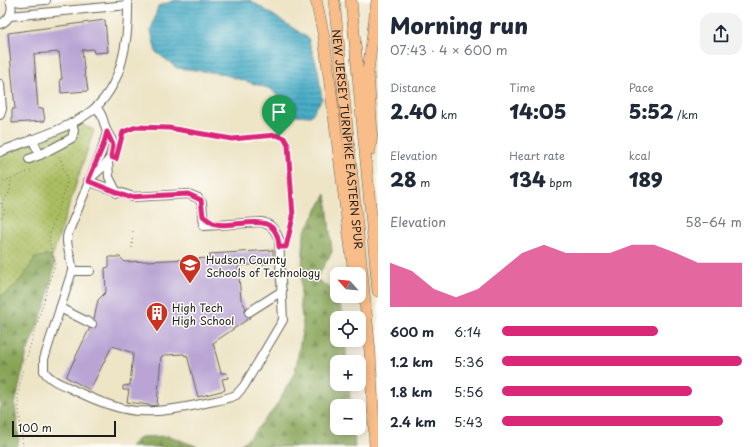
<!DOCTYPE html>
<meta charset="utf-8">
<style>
body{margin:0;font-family:"Playpen Sans",sans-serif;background:#f2f2f3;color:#1f2937;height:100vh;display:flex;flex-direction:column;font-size:15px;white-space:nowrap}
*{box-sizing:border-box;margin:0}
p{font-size:13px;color:#747a83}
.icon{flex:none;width:22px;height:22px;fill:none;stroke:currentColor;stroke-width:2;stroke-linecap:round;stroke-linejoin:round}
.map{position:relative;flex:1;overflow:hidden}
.sheet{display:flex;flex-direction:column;background:#fff;width:376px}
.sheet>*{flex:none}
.needle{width:26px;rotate:297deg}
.buttons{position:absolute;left:330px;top:267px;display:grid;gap:8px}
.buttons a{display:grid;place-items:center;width:36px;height:36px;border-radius:8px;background:#fff;box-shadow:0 2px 10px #0003;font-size:20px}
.scale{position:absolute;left:12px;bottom:10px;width:104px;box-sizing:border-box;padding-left:4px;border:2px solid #1c1c1c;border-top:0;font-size:11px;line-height:14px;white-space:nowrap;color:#1c1c1c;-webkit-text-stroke:3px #fdfcf7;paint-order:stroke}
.pin{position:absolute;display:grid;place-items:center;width:34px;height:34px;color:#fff;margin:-41px -17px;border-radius:50% 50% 50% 0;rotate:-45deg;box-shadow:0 0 4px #0007}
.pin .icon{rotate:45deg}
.round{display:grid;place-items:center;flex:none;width:42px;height:42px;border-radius:12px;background:#f2f2f3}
.overview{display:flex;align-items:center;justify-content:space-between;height:68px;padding:0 12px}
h1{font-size:22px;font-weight:800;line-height:30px}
.metrics{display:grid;grid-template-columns:repeat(3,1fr);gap:6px;height:68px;padding:4px 12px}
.metrics div{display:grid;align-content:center}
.metrics b{font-size:20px;font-weight:800}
.metrics small{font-size:11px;font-weight:400}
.metrics p{font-size:11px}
.chart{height:112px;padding:8px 12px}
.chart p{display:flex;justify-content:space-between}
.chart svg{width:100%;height:72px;margin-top:4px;fill:#db2777;opacity:.7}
ul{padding:0 12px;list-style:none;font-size:13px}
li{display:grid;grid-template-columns:64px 48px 1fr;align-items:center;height:30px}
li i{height:10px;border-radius:5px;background:#db2777}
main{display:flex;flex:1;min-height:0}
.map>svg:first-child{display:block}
</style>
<main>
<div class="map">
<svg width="378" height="447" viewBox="0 0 378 447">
<defs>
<pattern id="green-dots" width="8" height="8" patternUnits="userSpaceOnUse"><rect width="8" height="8" fill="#aabd61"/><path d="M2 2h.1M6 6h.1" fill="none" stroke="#92a254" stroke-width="1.8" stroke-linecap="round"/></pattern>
<pattern id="forest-firs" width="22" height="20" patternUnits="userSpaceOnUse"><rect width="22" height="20" fill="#87a457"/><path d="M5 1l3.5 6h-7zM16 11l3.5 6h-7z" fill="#6e8547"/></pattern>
<pattern id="water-rules" width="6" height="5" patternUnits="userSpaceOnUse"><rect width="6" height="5" fill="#48adc7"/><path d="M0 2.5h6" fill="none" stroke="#3b8ca1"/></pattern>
</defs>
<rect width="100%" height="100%" fill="#fdfcf7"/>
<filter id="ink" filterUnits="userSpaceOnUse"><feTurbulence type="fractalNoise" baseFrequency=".025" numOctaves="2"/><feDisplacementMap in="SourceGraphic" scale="8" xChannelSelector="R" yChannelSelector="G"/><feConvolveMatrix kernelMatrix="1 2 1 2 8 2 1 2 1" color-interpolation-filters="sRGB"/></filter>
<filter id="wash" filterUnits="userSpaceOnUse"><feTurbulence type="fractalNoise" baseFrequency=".012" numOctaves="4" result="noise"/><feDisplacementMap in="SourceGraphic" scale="16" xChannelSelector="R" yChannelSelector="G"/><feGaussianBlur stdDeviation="0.9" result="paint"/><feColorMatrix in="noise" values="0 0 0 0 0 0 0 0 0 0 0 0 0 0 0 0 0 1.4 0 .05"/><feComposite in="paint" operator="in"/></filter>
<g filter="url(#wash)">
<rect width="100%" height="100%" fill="#eee5c7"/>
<path fill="url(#green-dots)" stroke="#636c3e" d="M80 124 94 130 27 333 10 397 14 440 18 447H0V155Z"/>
<g fill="url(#forest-firs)" stroke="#52603a">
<path d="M326 194 332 252 316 279 333 290 342 310 343 318H337V340H345L347 362H337V384H349L351 406H337V428H353L355 447H237L248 439 275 408 295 372 303 327 300 302 304 233Z"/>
<path d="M49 255 55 263 47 301 27 352 15 405 19 439 17 447H0V296C17 290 25 273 35 258Z"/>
<path d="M170 436 198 447H129L140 437Z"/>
</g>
<path fill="url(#water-rules)" stroke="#326472" d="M176 0H250L308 38 318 70 322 99 311 116 295 115 271 89 219 73 177 68 156 52 151 31 158 6Z"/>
<g id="blocks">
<g fill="#b9a4d4">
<path d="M105 20 108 52 94 53 93 49 82 50 85 77H86L88 91 61 93 60 79H62L59 52 34 54 38 109 43 108 45 121 12 123V109H15L8 33Z"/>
<path d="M273 250V263L238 266 241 299 251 317 213 343 221 373H227L228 378 222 379 225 390 198 397 187 355 185 356 184 354 165 355 161 357 157 406 127 402 129 390H123V386L130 385 133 353 112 346 90 390 66 377 94 319 98 300 106 292 105 268 109 267V257H120L125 262 210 258V254Z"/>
</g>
</g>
</g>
<g filter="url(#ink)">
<use href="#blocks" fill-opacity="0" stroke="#666258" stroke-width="1"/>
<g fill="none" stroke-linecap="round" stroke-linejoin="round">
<g stroke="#666258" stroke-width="10">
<g id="minor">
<path d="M10 0 21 2 46 0"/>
<path d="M10 16 128 5"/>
<path d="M0 24C10 20 14 10 10 0"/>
<path d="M0 84 2 109 0 115"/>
<path d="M32 139 40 155 72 138 74 130 72 123"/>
<path d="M0 152C29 140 64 131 90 112 123 88 129 38 128 0"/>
<path d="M29 159 40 155"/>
<path d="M108 161 109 177 117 193"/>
<path d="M93 176C101 168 117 157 113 143 112 139 109 136 107 132 103 123 104 115 96 107"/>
<path d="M88 181 133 197 188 194 198 198 202 203 204 226 261 222C271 224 275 230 279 239L283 320 244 386 236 395C225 400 212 401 201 404 146 416 125 415 74 390 64 385 50 381 44 371V359L72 271C73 258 64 245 68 233L101 153 107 132"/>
<path d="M72 271H90"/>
<path d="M60 308 92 324"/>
<path d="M249 312 282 291"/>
</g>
</g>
<g stroke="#666258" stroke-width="12">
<g id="highway">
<path d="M316 0 324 37 354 274"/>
<path id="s1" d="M334 0 370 351 375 447"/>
<path d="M351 0 378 291"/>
<path d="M370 150 372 134 368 72 377 0"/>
</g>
</g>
<g stroke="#666258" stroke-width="1" stroke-dasharray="1 3" stroke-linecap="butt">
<path d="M121 141 123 132 136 127 163 128 232 139 275 135 284 138 288 145 293 217 287 242"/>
<path d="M0 183 33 170"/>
<path d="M0 203 5 211 0 219"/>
<path d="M2 204 10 191 11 179"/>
<path d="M132 248 133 229"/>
<path d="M23 447 18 399 21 376 55 264 49 241 50 232 65 191 67 179 59 154"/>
</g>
<use href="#minor" stroke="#fff" stroke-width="8"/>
<use href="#highway" stroke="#f8bd89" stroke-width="11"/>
</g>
</g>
<g fill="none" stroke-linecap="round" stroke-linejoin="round" filter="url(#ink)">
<g stroke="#fff" stroke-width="8">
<path id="route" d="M136 127 169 128 232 139 276 135 284 138 288 145 293 217 286 247H279C277 207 240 229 216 224 211 223 207 219 203 216L201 200 188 194 128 197 88 181 103 146 107 132 113 145 111 157 116 159 123 132Z"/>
</g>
<use href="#route" stroke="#db2777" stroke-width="5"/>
</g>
<defs>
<g id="school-pin" transform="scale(1.15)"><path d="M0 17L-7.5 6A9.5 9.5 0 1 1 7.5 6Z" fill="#c8321e" stroke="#fdfcf7"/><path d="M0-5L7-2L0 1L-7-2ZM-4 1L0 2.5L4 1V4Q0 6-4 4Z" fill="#fff"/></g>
<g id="building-pin" transform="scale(1.15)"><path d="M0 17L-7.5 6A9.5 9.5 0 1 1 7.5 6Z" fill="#c8321e" stroke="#fdfcf7"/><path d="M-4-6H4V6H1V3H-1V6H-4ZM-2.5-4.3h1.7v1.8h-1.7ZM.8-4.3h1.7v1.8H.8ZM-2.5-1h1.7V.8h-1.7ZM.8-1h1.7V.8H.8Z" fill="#fff"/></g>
</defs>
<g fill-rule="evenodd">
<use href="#school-pin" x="190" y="265"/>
<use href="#building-pin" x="157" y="313"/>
</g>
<g text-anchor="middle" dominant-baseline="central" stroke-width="3" stroke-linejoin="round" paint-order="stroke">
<g font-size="11" fill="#1c1c1c" stroke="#fdfcf7">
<text stroke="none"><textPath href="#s1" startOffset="140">NEW JERSEY TURNPIKE EASTERN SPUR</textPath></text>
</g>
<g font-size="11" fill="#1c1c1c" stroke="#fdfcf7" text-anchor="start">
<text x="206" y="259">Hudson County<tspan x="206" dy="13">Schools of Technology</tspan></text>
<text x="172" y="307">High Tech<tspan x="172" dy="13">High School</tspan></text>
</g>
</g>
</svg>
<div class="buttons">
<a><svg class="needle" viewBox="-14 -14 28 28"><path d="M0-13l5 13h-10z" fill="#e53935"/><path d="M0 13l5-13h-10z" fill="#747a83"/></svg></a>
<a><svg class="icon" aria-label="locate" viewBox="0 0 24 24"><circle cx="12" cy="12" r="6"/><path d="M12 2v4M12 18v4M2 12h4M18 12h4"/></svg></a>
<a>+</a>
<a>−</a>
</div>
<div class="scale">100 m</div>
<div class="pin" style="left:279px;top:136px;background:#1e9e55"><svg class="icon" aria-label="arrive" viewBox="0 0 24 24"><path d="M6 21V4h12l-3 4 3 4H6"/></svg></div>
</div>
<section class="sheet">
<div class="overview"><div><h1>Morning run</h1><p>07:43 · 4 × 600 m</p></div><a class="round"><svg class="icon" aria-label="share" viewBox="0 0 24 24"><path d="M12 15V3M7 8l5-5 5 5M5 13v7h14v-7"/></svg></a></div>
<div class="metrics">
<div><p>Distance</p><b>2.40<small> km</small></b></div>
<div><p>Time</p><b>14:05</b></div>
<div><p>Pace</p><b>5:52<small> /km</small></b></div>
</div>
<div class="metrics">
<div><p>Elevation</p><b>28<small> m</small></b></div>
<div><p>Heart rate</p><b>134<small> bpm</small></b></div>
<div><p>kcal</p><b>189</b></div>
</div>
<div class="chart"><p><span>Elevation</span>58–64 m</p>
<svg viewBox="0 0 160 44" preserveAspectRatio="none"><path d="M0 44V17L10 22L20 33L30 38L40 33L50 22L60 11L70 6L80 11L90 11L100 11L110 6L120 6L130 11L140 17L150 17L160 17V44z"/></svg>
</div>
<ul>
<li><b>600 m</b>6:14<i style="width:65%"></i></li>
<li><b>1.2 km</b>5:36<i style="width:100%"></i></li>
<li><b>1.8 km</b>5:56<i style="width:79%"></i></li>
<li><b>2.4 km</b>5:43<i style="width:92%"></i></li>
</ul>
</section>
</main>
